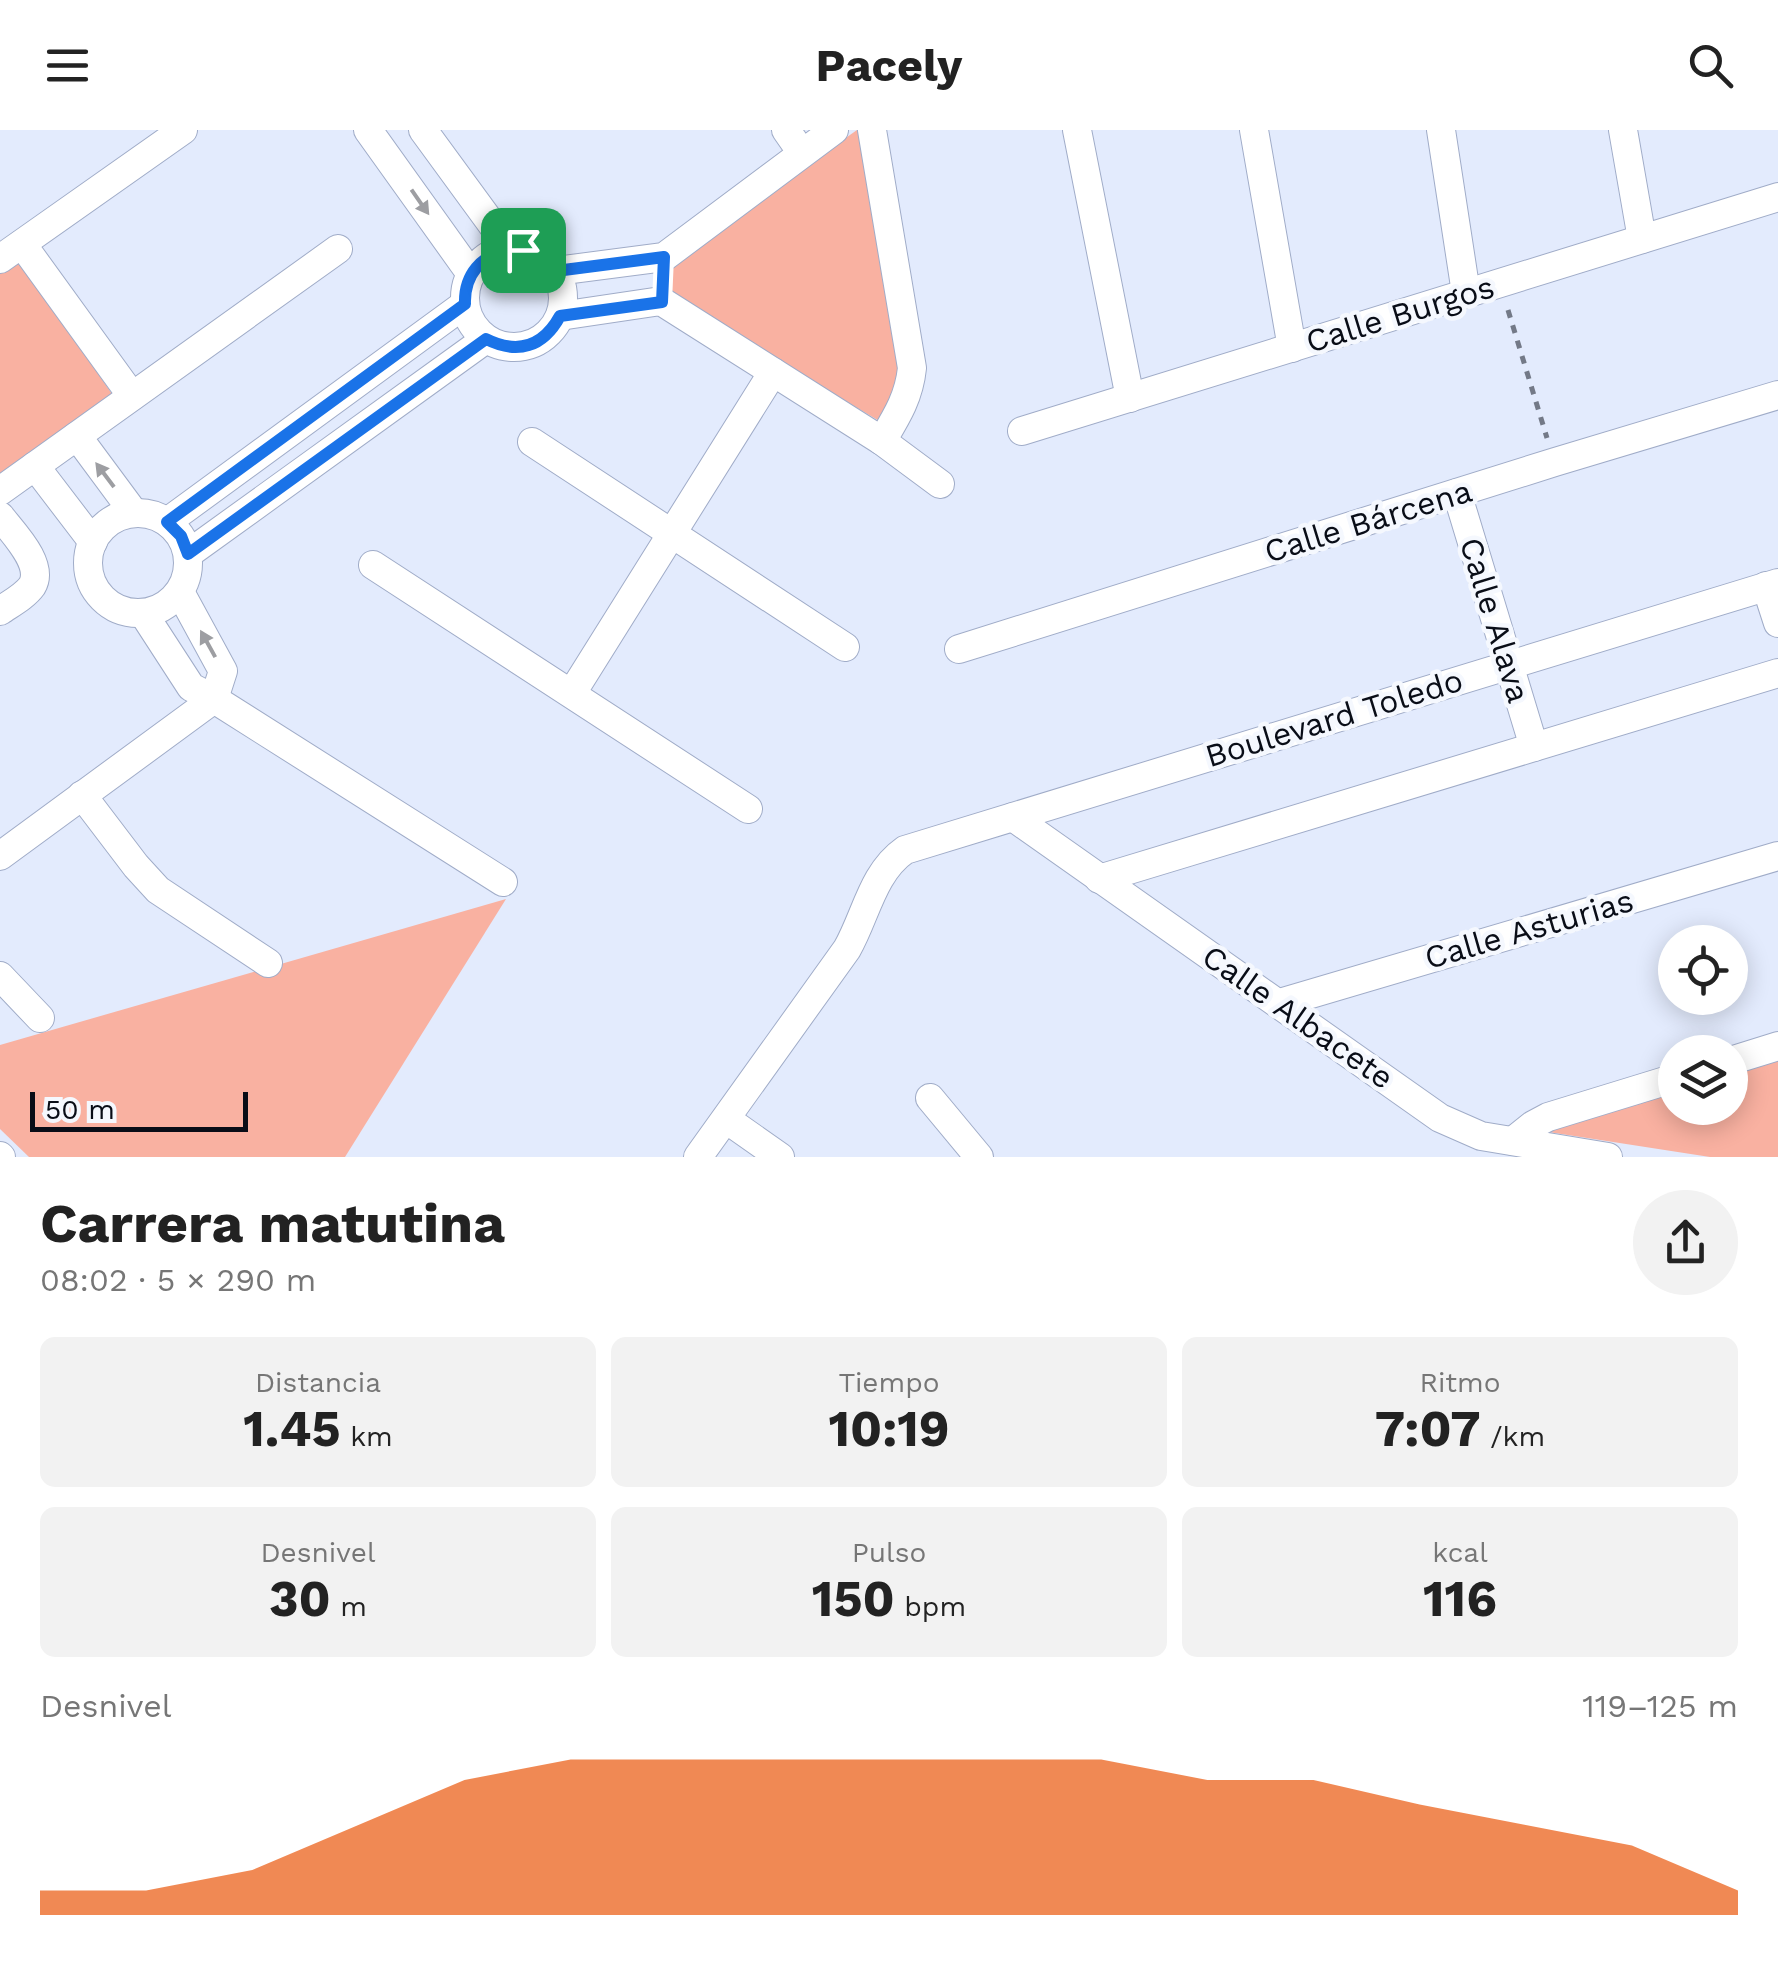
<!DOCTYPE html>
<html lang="es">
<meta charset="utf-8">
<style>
body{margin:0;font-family:"Work Sans",sans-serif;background:#f2f2f2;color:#222;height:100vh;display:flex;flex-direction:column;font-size:38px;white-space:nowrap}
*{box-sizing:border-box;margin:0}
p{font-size:32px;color:#767676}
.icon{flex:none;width:55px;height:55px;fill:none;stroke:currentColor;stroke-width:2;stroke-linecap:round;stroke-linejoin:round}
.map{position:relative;height:1027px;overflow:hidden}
.details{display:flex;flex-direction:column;background:#fff;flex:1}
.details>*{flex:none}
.buttons{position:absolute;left:1658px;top:795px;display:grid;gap:20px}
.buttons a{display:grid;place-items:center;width:90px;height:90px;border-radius:50%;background:#fff;box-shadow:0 5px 25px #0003;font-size:50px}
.scale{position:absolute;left:30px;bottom:25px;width:218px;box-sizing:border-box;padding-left:10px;border:5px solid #090d17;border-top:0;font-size:28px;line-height:35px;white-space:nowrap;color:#090d17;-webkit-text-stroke:8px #f5f8fe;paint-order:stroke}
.pin{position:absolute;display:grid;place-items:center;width:85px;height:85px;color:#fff;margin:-42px;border-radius:20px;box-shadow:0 5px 15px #0006}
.round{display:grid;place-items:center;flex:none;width:105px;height:105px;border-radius:52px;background:#f2f2f2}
.summary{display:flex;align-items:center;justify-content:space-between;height:170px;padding:0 40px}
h1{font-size:55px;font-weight:700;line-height:75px}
.figures{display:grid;grid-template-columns:repeat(3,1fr);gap:15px;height:170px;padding:10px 40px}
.figures div{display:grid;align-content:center;border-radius:15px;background:#f2f2f2;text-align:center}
.figures b{font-size:50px;font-weight:700}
.figures small{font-size:28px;font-weight:400}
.figures p{font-size:28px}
.chart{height:280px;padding:20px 40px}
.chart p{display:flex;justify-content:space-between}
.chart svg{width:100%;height:180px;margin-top:10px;fill:#ea580c;opacity:.7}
header{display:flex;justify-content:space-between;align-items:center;height:130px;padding:0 40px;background:#fff;font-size:45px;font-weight:700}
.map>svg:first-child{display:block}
</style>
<header><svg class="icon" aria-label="menu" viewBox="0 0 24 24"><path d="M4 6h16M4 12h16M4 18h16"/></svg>Pacely<svg class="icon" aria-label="search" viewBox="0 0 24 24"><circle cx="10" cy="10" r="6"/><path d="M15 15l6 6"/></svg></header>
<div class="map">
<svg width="1778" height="1027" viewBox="0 0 1778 1027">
<rect width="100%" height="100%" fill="#e3ebfd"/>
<g fill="#f9b1a1">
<path d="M857 0H862L899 247 881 292 672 168 671 131Z"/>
<path d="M20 128 112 264 0 348V142Z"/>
<path d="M506 769 345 1027H29L0 999V915Z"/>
<path d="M1778 928V1027H1710L1542 1001 1675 959V978H1730V942Z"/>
</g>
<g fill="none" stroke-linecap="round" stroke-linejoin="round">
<g stroke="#a0acc8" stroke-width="30">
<g id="street">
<path d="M368 0 471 144"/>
<path d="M423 0 510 119"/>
<path d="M786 0 802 23"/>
<path d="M872 0 912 238C909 267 897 286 882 311"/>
<path d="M1077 0 1130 268"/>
<path d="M1254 0 1292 218"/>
<path d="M1441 0 1466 163"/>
<path d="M1623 0 1642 109"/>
<path d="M22 114 132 266"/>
<circle cx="514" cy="168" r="49"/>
<path d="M0 129 183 0"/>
<path d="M556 141 664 127 834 0"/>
<path d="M560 186 661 171 882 311 940 354"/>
<path d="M1022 301 1778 67"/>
<path d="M77 306 134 383"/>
<path d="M532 312 845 517"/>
<path d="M35 336 93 412"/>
<path d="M0 361 338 119"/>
<path d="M1457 363 1534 617"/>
<circle cx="138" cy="433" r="50"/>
<path d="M0 386C12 402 45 434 32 456 25 466 10 474 0 481"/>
<path d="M167 392 465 174"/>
<path d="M188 424 486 209"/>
<path d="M373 435 748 679"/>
<path d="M1766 456 1778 493"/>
<path d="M143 483 191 557 214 569 503 752"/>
<path d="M959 519 1555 332 1778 265"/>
<path d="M572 563 773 242"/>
<path d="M82 665 136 736 158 760 268 833"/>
<path d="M1013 687 1440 988 1481 1006 1608 1027"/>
<path d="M0 726 214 569 223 541 180 462"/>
<path d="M1099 749 1778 543"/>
<path d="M0 846 40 888"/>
<path d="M1280 873 1778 726"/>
<path d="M1730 931 1778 916"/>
<path d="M930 968 979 1027"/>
<path d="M726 989 780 1027"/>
<path d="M1513 1011 1533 995 1548 987 1675 948"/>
<path d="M0 1026 1 1027"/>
<path d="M698 1027 847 819C866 786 872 743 905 720L1778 453"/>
</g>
</g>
<path stroke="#737987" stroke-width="5" stroke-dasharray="8 8" stroke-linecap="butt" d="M1508 180 1547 308"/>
<use href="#street" stroke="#fff" stroke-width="28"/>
</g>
<defs><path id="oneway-solid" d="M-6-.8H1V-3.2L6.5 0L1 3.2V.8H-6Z" transform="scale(2.5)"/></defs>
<g fill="#9d9ea2">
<use href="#oneway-solid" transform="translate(420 72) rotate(55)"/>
<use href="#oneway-solid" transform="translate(105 345) rotate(-127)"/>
<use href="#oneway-solid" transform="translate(208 514) rotate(-119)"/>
</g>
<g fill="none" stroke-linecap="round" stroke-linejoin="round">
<g stroke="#fff" stroke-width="20">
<path id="route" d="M510 119C530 120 542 126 556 141L664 127 662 172 560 186C543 217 518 225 486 209L188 424 181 406 167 392 465 174C464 145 481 125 510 119Z"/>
</g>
<use href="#route" stroke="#1a73e8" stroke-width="12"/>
</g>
<g text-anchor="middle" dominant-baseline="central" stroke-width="9" stroke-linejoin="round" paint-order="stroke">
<g font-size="32" fill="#090d17" stroke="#f5f8fe">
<text transform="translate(1400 184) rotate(-17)">Calle Burgos</text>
<text transform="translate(1368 391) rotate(-17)">Calle Bárcena</text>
<text transform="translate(1495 490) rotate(73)">Calle Alava</text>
<text transform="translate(1334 588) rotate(-17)">Boulevard Toledo</text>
<text transform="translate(1529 799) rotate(-16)">Calle Asturias</text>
<text transform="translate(1298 887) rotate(35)">Calle Albacete</text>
</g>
</g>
</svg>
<div class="buttons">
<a><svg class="icon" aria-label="locate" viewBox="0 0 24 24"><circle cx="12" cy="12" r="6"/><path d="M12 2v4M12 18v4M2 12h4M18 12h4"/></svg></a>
<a><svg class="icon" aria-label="layers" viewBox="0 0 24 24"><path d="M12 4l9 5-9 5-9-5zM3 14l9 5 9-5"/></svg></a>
</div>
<div class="scale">50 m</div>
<div class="pin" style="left:523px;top:120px;background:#1e9e55"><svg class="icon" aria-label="arrive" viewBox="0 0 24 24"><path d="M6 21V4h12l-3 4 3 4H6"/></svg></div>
</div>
<section class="details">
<div class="summary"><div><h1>Carrera matutina</h1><p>08:02 · 5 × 290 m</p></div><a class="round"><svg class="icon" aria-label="share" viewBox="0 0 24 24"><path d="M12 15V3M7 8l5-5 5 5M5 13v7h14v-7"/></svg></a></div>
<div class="figures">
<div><p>Distancia</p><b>1.45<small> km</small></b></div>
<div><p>Tiempo</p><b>10:19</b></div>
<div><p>Ritmo</p><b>7:07<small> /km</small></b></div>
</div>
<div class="figures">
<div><p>Desnivel</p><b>30<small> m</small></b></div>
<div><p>Pulso</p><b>150<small> bpm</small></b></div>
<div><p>kcal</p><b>116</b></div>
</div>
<div class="chart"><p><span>Desnivel</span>119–125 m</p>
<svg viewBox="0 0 160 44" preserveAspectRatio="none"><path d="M0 44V38L10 38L20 33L30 22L40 11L50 6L60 6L70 6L80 6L90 6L100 6L110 11L120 11L130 17L140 22L150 27L160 38V44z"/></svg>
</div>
</section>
